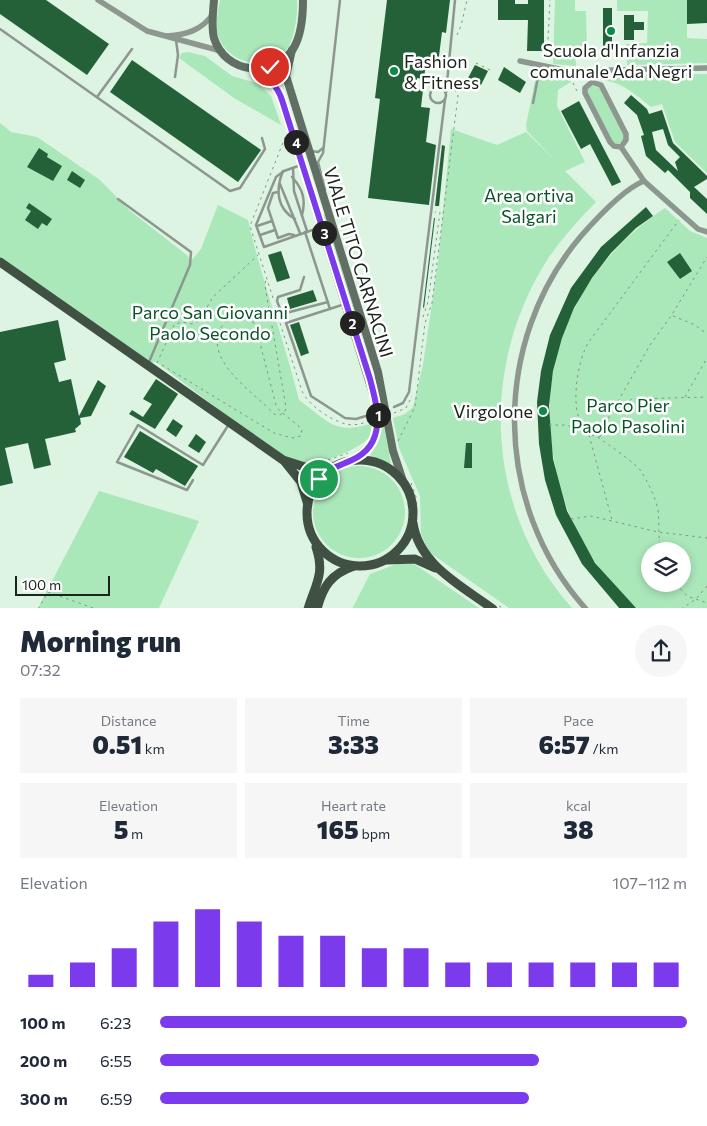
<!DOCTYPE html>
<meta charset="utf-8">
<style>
body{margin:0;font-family:Commissioner,sans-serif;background:#f6f6f7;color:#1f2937;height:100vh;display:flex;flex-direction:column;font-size:19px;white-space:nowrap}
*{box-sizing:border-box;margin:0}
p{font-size:16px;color:#747a83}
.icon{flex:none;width:28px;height:28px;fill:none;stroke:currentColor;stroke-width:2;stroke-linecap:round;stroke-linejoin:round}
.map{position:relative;height:608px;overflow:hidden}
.details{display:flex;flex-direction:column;background:#fff;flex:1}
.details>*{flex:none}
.tools{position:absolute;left:641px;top:542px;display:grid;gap:10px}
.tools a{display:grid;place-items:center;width:50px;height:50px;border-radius:50%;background:#fff;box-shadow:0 2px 8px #0003;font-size:25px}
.scale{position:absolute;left:15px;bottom:12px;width:95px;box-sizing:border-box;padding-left:5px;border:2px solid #1b241d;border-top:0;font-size:14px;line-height:18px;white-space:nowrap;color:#1b241d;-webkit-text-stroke:4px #fff;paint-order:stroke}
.pin{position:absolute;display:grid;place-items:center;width:42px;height:42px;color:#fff;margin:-21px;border:2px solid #fff;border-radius:50%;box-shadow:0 1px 5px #0007}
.km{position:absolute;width:25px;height:25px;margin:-12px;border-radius:50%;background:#222;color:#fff;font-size:14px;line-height:25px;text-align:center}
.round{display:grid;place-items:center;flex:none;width:52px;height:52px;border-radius:26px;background:#f6f6f7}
.headline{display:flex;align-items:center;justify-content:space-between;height:85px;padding:0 20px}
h1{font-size:28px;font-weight:800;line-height:38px}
.metrics{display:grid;grid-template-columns:repeat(3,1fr);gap:8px;height:85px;padding:5px 20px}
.metrics div{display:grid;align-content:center;border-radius:0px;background:#f6f6f7;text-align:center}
.metrics b{font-size:25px;font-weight:800}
.metrics small{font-size:14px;font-weight:400}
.metrics p{font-size:14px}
.chart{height:140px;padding:10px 20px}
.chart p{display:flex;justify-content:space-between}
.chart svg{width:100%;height:90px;margin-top:5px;stroke:#7c3aed;stroke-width:6}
ul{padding:0 20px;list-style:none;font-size:16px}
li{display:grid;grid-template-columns:80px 60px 1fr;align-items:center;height:38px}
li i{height:12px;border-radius:6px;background:#7c3aed}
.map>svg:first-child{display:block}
</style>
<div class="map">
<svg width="707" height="609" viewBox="0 0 707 609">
<rect width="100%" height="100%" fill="#dcf4e1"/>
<g fill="#aae7b9" fill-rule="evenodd">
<path d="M220 0H297C298 13 295 34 289 46 272 74 227 65 218 35 215 24 218 11 220 0Z"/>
<path d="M555 0H575V11H586L587 49 575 54 576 66 553 64Z"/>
<path d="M617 0H687V38L707 39V63L627 65 626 44 647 43 648 11H617Z"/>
<path d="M188 52 205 56 232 76 259 84 271 96 281 125 234 98 179 58 182 53Z"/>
<path d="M537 71 568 78 571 82 558 90 557 106 585 162 565 171 596 202C579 219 563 237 549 257 478 366 485 511 572 608H509L429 552 421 534 420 496 399 448 393 418 405 414 413 407 423 365 438 262 451 129 497 145 526 132 555 160 527 131 526 125Z"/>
<path d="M707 74V173L675 142 662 104 651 107C635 94 622 82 601 80L600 76Z"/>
<path d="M592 84 600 87 624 135V140L619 144 612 141 587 92V88Z"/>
<path d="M0 123 11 132 37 137 100 180 129 210 188 256 190 262 201 249 218 205 248 220C262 281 284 340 299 400 328 421 335 436 372 423L370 437C359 449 313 469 297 463 277 455 259 439 242 427 213 405 185 384 156 362L148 364 0 265Z"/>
<path d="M665 208 690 231 707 238V608H637C617 590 600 571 586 548 573 527 565 505 559 481 529 373 573 269 665 208ZM650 551H682V584H650Z"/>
<path d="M325 214 375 378 391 464 370 455C383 436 381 419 377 397L322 215Z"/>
<circle cx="359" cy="512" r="46"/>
<path d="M99 491 199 521 159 608H38Z"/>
<path d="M402 562 414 564 479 608 352 609 370 574Z"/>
</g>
<g fill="#246139" fill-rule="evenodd">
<path d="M0 0H46L109 44 87 75 0 14Z"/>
<path d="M387 0H450L446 33 442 32 438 64 426 62 424 79 417 78 416 89 423 90 421 107 430 108 426 142 436 145 429 205 368 198 380 99 375 98Z"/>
<path d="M498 0H515V4H528V0H544V51H527L528 20H498Z"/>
<path d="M687 0H707V23L687 24Z"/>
<rect x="603" y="8" width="9" height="42"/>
<path d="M624 15H634V22H644V30H634V40H624Z"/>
<path d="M132 60 261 150 238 182 110 92Z"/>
<path d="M475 65 488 71 480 87 467 80Z"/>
<path d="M504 67 526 82 520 93 498 80Z"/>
<path d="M631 95 647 109 649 114 662 110 673 143 707 176V179L694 187 707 199V214L690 198V192L668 170 665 173 646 156 641 136 644 135 637 115 624 103ZM663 129 668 145 680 157 675 162 678 171 656 150 652 132Z"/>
<path d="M579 101 621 182 612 186 590 144 581 149 561 111Z"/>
<path d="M442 145 445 146 439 206H435Z"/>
<path d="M39 148 48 154 47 157 62 166 53 181 27 167Z"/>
<path d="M72 171 85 180 80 188 67 180Z"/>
<path d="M29 203 52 219 47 226 42 223 38 229 25 220 31 211 26 208Z"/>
<path d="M646 207 653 216 636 228 611 253 592 278 574 308 562 338 553 371 549 406 553 459 567 511 595 563 637 609H620L582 564 556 515 545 480 539 444 537 402 541 371 550 335 571 288 601 247Z"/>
<path d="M434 218H435L424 308 423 307Z"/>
<path d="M281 251 290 278 277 282 268 255Z"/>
<path d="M680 253 692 271 680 279 667 262Z"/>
<path d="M313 290 317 301 290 309 287 298Z"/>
<path d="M58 320 66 360 54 363 59 382 71 379 79 416 98 380 106 386 91 416 80 418 81 424 75 429 76 432 45 439 51 465 34 469 28 443 5 448 13 483 0 486V332Z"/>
<path d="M299 322 309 353 301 356 290 325Z"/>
<path d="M156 379 178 394 155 429 129 414 132 410 143 417 152 404 143 399Z"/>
<path d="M173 419 183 426 176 437 166 430Z"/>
<path d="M140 431 198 466 185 486 156 469 153 473 124 457Z"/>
<path d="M196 434 206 442 199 453 188 446Z"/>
<path d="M466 443H472V468H464Z"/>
</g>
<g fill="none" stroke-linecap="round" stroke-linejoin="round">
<g stroke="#839487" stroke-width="1" stroke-dasharray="2.5 4" stroke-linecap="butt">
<path d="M457 35 461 26 467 0"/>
<path d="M547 59 550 0"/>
<path d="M476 63 492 71"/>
<path d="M570 77 578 93"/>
<path d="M273 298 250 226 286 135"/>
<path d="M673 316 695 325 707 334"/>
<path d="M278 317 302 391C308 405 332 421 346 424 354 426 361 424 369 421"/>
<path d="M423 317 428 302 440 212H435"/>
<path d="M157 363 174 325 181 322 192 324 199 321 213 297 258 255"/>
<path d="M162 365 274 433 292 438 301 436 302 429 284 414C280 412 278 409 276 405L256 328 251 318 236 315C229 318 223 323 220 330 205 362 256 394 274 414 280 416 286 414 286 407L265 286 266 277"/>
<path d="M685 397 707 358"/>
<path d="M394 413 406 408 412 396"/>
<path d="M549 425H565L585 430"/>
<path d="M589 433H595L604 426 650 345 671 316 707 257"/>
<path d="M589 435 612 520"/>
<path d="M599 437 628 417 629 401 632 399 707 397"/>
<path d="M398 441 415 407 425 323 432 303 458 96 452 84"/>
<path d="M328 460 348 453"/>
<path d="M411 483 416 497 417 515"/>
<path d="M571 519 591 516 658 532 707 538"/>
<path d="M662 551C657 537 660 525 658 510 656 498 647 481 641 471 636 464 608 444 599 438 596 436 592 436 589 433 567 418 577 362 588 343L679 220"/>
<path d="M676 584 687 596 707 603"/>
<path d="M499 606 504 609"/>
<path d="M38 609 48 592 96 609"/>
<path d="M681 609 696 599 707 586"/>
</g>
<g stroke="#8d978f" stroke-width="2.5">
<path d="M0 29 230 191 240 188 265 149 262 138"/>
<path d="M175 77 178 55 176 40"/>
<circle cx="438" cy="95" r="8"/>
<path d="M446 93 455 0"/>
<path d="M97 97 132 49"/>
<path d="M533 103 540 67"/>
<path d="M311 151 318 152 323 148"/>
<path d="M301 165 284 171 276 177 256 225 264 247 321 227"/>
<path d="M293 168 294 191 307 231"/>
<path d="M283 171C275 190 277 209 295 219"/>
<path d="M292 177C303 189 306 200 302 215"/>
<path d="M280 184 300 233"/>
<path d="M325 190 318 162 323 153 340 0"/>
<path d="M278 192 273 193 268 208 278 238 289 234 294 235"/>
<path d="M118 199 191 252 190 265 149 362"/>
<path d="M257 226 272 221"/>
<path d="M305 232 330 309"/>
<path d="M260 235 275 230"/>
<path d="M304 277 300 290 278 297 277 301 282 314 328 302"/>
<path d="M345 304 286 323 311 396 345 418 356 419 369 415"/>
<path d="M394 407 403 403 409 392 445 99"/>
<path d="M193 480 187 490 117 462 138 425 203 465 229 424"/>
</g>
<g stroke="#8d978f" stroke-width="5.5">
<path d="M98 0 147 31 221 51"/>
<path d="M167 36C186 35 202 30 213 14"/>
<path d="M520 61 569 71 707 68"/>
<path d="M621 147 626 140V134L601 85 592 82 585 88V93L610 142 614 146 621 147 644 181 698 229 707 232"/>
<path d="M586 609C492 505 491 342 581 236 596 219 623 189 644 181"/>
</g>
<g stroke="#606e63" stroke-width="8">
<path d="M214 0C213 12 211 26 214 38 225 74 274 79 293 49 302 35 303 16 303 0"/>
<path d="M292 50 286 76 378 372 393 451 404 484"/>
<path d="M254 69C268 77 277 85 282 100L374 397C380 429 381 443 351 460"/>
</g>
<g stroke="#405144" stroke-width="9">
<path d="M0 262 283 460 311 469 331 468"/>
<circle cx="360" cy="513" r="53"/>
<path d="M285 462 301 482 307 502"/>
<path d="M413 523C419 565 462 586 493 609"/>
<path d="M387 560 415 559 435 568"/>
<path d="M308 609C316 583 325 574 316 547"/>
<path d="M317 609C323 586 331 574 354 566"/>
</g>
</g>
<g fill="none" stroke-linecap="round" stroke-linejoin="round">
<g stroke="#fff" stroke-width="10">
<path id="route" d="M270 67 254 70C268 77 277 85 282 100L370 379C378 409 387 444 352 460 339 466 329 468 319 479"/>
</g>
<use href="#route" stroke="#7c3aed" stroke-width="6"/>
</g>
<g fill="#098a46" stroke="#fff" stroke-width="2">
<circle cx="611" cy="31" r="5"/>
<circle cx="394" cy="71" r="5"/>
<circle cx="543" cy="411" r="5"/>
</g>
<g text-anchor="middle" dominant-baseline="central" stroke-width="5" stroke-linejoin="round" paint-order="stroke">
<g font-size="18" fill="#1b241d" stroke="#fff">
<text x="611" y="50">Scuola d'Infanzia<tspan x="611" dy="21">comunale Ada Negri</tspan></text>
<text x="404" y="61" text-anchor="start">Fashion<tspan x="404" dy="21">&amp; Fitness</tspan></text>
<text x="533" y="411" text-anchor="end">Virgolone</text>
</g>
<g font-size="18" fill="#0a5329" stroke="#fff">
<text x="529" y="195">Area ortiva<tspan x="529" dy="21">Salgari</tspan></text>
<text x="210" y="312">Parco San Giovanni<tspan x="210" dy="21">Paolo Secondo</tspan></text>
<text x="628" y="405">Parco Pier<tspan x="628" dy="21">Paolo Pasolini</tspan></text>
</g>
<g font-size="18" fill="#1b241d" stroke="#fff">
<text transform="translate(359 262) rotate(73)">VIALE TITO CARNACINI</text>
</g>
</g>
</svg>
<div class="tools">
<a><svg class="icon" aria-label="layers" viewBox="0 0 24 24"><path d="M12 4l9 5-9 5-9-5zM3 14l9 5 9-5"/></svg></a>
</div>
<div class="scale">100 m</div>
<div class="pin" style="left:319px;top:479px;background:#1e9e55"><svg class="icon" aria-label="arrive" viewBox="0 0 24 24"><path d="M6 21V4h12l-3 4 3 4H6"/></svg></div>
<div class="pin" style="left:270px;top:67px;background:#d93025"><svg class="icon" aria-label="check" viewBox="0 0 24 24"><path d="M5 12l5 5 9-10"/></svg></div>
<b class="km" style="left:378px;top:415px">1</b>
<b class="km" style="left:352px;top:323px">2</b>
<b class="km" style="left:324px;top:233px">3</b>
<b class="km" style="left:296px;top:142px">4</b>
</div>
<section class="details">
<div class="headline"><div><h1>Morning run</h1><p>07:32</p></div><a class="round"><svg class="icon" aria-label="share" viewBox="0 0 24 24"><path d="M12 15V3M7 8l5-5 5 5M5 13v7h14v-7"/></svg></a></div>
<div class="metrics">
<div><p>Distance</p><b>0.51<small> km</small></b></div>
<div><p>Time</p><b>3:33</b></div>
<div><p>Pace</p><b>6:57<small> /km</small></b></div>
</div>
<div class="metrics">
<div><p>Elevation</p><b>5<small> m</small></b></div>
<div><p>Heart rate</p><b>165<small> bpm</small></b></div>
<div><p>kcal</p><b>38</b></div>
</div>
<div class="chart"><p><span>Elevation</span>107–112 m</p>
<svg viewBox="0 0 160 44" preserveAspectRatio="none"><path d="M5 44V38M15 44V32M25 44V25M35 44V12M45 44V6M55 44V12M65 44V19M75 44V19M85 44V25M95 44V25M105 44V32M115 44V32M125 44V32M135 44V32M145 44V32M155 44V32"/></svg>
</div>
<ul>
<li><b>100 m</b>6:23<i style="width:100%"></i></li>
<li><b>200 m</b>6:55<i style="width:72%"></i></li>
<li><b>300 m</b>6:59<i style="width:70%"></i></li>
</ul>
</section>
